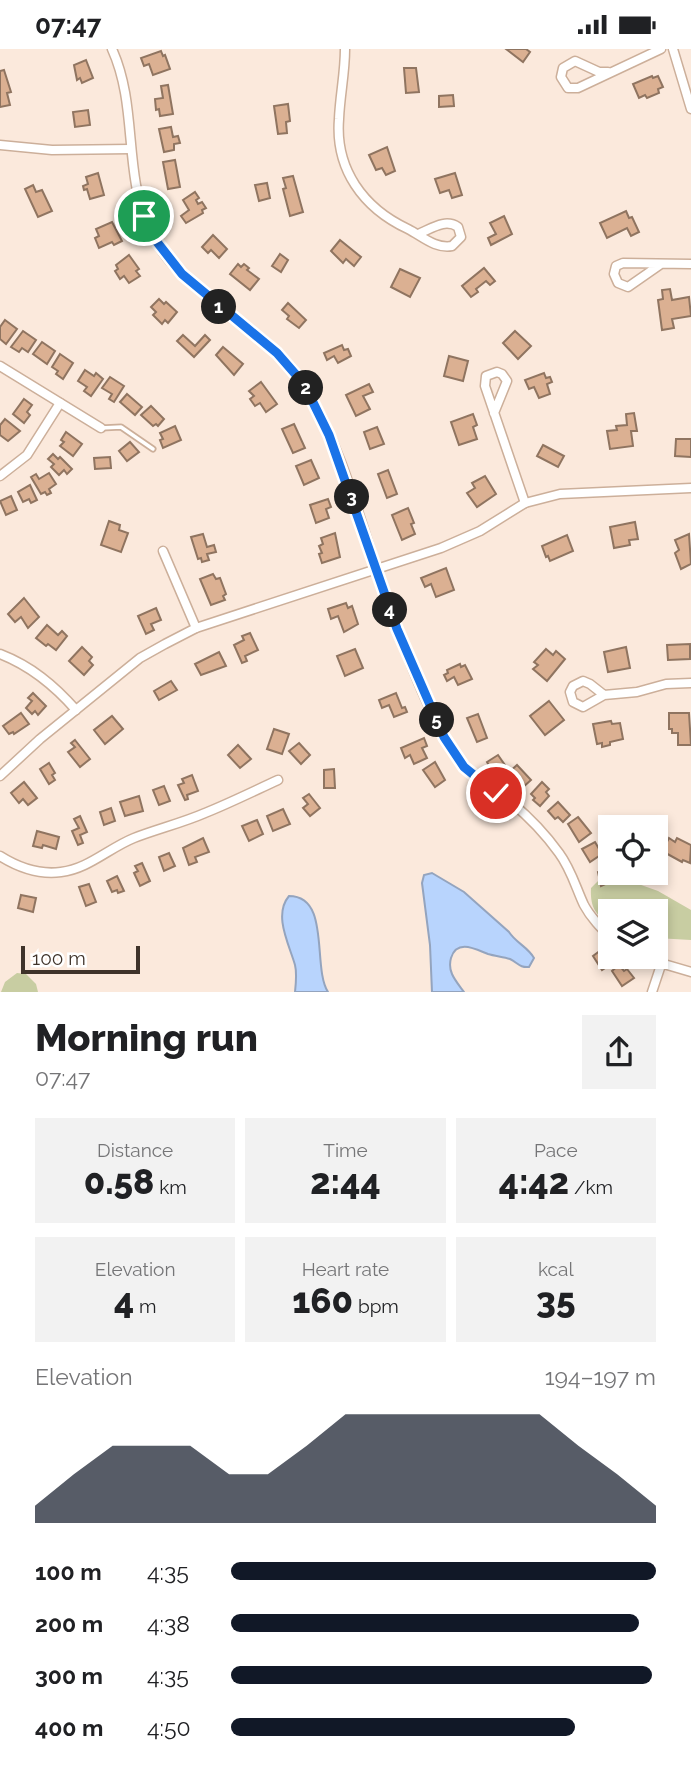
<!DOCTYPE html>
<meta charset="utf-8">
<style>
body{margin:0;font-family:Raleway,sans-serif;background:#f2f2f2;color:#202124;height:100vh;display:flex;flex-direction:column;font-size:26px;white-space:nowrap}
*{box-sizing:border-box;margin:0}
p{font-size:23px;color:#757577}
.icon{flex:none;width:38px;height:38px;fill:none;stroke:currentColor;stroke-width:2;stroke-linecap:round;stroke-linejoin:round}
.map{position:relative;height:943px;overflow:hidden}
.side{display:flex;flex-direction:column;background:#fff;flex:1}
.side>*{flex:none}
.buttons{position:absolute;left:598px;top:766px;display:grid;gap:14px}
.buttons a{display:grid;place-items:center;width:70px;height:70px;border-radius:0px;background:#fff;box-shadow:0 4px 10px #0003;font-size:35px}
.scale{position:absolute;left:21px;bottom:18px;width:119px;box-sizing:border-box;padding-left:7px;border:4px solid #3f332a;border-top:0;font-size:19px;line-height:24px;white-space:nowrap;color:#3f332a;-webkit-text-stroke:5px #fff;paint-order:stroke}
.pin{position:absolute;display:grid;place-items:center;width:60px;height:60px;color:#fff;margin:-30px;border:4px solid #fff;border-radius:50%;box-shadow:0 2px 7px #0007}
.km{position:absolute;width:35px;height:35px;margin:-18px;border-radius:50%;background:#222;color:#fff;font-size:19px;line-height:35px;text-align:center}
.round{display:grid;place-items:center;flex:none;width:74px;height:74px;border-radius:0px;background:#f2f2f2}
.head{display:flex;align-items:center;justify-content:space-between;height:119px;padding:0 35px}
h1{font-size:38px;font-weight:800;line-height:52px}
.figures{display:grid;grid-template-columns:repeat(3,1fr);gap:10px;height:119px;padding:7px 35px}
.figures div{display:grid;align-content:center;border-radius:0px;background:#f2f2f2;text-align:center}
.figures b{font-size:35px;font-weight:800}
.figures small{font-size:19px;font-weight:400}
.figures p{font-size:19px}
.chart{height:196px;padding:14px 35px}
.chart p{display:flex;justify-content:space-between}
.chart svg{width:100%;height:126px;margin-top:7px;fill:#111827;opacity:.7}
ul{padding:0 35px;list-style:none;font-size:23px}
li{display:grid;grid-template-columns:112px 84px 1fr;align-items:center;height:52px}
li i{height:18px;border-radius:9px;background:#111827}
.status{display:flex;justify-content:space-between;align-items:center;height:49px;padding:0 35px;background:#fff;direction:ltr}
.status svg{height:19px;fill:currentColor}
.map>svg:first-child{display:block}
</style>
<div class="status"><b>07:47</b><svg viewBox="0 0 49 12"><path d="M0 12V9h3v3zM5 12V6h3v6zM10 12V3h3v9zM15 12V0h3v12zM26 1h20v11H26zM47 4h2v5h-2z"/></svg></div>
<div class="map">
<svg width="691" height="943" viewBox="0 0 691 943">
<rect width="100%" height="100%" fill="#fbe9dc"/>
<g fill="#c8cda2">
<path d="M616 827 658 842 691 861V891L656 889V863H611V875C595 867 590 857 591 839L602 828Z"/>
<path d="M17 924 26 925 36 935 38 943H1L5 933Z"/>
</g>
<g fill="#b8d4fd" stroke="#94a4be" stroke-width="2">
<path d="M432 824 464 843 509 883C516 894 528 898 534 909L529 918C520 919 518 914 510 910 503 908 495 907 488 905 475 900 457 890 451 909 447 923 456 932 464 943H432L430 896 422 834 424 826Z"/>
<path d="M289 847C331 847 312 918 328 943H295C296 934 297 924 295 916 289 895 273 866 289 847Z"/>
</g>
<g fill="#dbb092" stroke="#8f7460" stroke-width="2">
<path d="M506 0H526L530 3 523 13Z"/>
<path d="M161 2 163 7 165 6 170 20 153 26 149 15 144 17 141 9Z"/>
<path d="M86 11 93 29 82 34 80 29 77 31 74 16Z"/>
<path d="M404 19H416L419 43 406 44Z"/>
<path d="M4 21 11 43 7 44 10 56 0 58V22Z"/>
<path d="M652 27 653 29 658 27 663 38 658 40 659 44 647 49 645 46 639 49 633 35Z"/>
<path d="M168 36 173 65 160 67 159 60 156 61 155 50 163 49 161 37Z"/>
<path d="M453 46 454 57 439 58V47Z"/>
<path d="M288 55 290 72 286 73 287 84 278 85 274 57Z"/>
<path d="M88 61 90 76 75 78 73 63Z"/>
<path d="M171 78 173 88 178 87 180 94 174 95V101L164 103 159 80Z"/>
<path d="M387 98 395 122 386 126 382 119 376 121 369 106Z"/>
<path d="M175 111 180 138 168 140 163 113Z"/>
<path d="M98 124 104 146 90 150 87 140 84 141 83 137 88 135 86 128Z"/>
<path d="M455 124 462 146 452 149 449 141 440 144 435 130Z"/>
<path d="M293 127 303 163 290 167 283 140 286 139 283 129Z"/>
<path d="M267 134 270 149 259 152 255 136Z"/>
<path d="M33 136 36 143 42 141 52 162 38 168 25 140Z"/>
<path d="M195 143 199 149 196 151 198 155 202 153 206 159 202 161 203 164 186 174 181 167 189 161 183 151Z"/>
<path d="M626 162 629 169 632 168 639 183 631 187 627 179 607 189 600 174Z"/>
<path d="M504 167 512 185 491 196 488 189 496 185 490 174Z"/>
<path d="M112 173 122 192 114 196 112 193 99 199 95 189 99 187 96 180Z"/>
<path d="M213 186 227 200 219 209 211 201 208 204 202 198Z"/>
<path d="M340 191 361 208 354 217 346 210 343 214 331 202Z"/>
<path d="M280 205 288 211 281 223 272 217Z"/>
<path d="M129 206 139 220 136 222 140 227 129 234 124 227 120 230 115 222 118 220 116 216Z"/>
<path d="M238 215 241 218 244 215 249 219 247 221 259 230 250 241 230 225Z"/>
<path d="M484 219 495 232 490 236 486 232 476 240 478 243 471 248 462 237Z"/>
<path d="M400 220 420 229 410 248 391 238Z"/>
<path d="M670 240 672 251 689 248 691 267 672 270 674 279 662 281 658 251 663 250 662 241Z"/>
<path d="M159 250 164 255 166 253 177 263 168 274 165 271 162 275 153 266 156 263 151 258Z"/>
<path d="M288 254 306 271 299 279 287 270 289 267 282 261Z"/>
<path d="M5 271 17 280 6 295 0 290V278Z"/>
<path d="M23 282 36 291 28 303 22 299 19 303 11 298Z"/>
<path d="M515 282 531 297 518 310 503 294Z"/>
<path d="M183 286 195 297 205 286 210 291 194 308 177 292Z"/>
<path d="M42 293 55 302 47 315 33 305Z"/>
<path d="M342 296 344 301 348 300 351 307 338 314 334 307 327 311 324 304Z"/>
<path d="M223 298 243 315 234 326 216 306Z"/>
<path d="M60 305 73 314 63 330 56 325 58 322 52 318Z"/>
<path d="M449 307 468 312 463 332 444 327Z"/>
<path d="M85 321 94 327 96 324 103 330 91 347 84 342 87 338 78 332Z"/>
<path d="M544 324 546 329 550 328 552 333 547 335 550 345 539 349 534 338 529 340 525 331Z"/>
<path d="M110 328 124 337 114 353 109 350 112 345 102 339Z"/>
<path d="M261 333 277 355 266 363 260 354 255 357 250 350 254 347 249 342Z"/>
<path d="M369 335 373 343 363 347 370 360 356 367 346 346Z"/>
<path d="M127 345 142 358 135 366 120 353Z"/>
<path d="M24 350 32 356 27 363 30 366 24 374 13 365Z"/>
<path d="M151 357 164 370 158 377 156 375 153 377 141 366Z"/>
<path d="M634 364 637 382H631L633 397 610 400 607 382 617 381 616 377 627 376 626 365Z"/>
<path d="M473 365 477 376 473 378 477 390 459 396 451 373Z"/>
<path d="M5 370 20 382 8 392 0 386V376Z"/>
<path d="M294 375 305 399 293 404 282 380Z"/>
<path d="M175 377 181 391 163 399 160 391 163 390 160 384Z"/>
<path d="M377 378 384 395 370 400 364 383Z"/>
<path d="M66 383 82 395 73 407 60 397 64 393 61 391Z"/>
<path d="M676 390H691V408L675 407Z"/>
<path d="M130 393 139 403 127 412 119 402Z"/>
<path d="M543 396 564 407 558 418 537 407Z"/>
<path d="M53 405 58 410 60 408 72 420 67 425 64 421 59 426 51 418 54 415 48 410Z"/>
<path d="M110 408 111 419 95 420 94 409Z"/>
<path d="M311 411 319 429 304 436 296 417Z"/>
<path d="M388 421 397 445 387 449 378 425Z"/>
<path d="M49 424 56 435 49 440 51 444 47 446 45 443 41 445 31 428 36 425 39 430Z"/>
<path d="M485 427 496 445 477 458 467 444 475 439 472 434Z"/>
<path d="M30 436 37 451 31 454 29 450 23 453 18 443Z"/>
<path d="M11 447 17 461 6 466 0 452Z"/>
<path d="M328 450 331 458 326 460 329 469 316 474 310 456Z"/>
<path d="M408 459 414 474 411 475 415 485 402 491 392 466Z"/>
<path d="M109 472 120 476 119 481 128 484 121 503 101 496Z"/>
<path d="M635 473 638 490 629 491 630 496 614 499 610 478Z"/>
<path d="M335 484 340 508 322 514 319 505 322 504 319 497 323 495 321 489Z"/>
<path d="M203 485 207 498 214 496 216 503 207 505 209 511 202 513 201 509 198 510 191 488Z"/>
<path d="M689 485 691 515 681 520 675 504 679 501 675 491Z"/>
<path d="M567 486 573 502 550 512 548 507 546 508 542 497Z"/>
<path d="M446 519 454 541 436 548 431 535 425 538 421 529Z"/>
<path d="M213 525 216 530 220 529 226 545 223 547 225 551 211 556 200 530Z"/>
<path d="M24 549 39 568 28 579 21 568 15 573 8 565Z"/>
<path d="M346 554 348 559 352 557 358 575 344 583 338 567 331 570 328 560Z"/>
<path d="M156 559 161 571 151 575 154 581 146 585 138 567Z"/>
<path d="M47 576 58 586 62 582 67 587 56 601 48 595 46 597 36 589Z"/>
<path d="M250 584 258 601 245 607 247 612 242 614 234 596 244 591 242 587Z"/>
<path d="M690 595V610L668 611 667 596Z"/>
<path d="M82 598 92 608 89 612 93 616 84 626 69 612Z"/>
<path d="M626 598 630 619 608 623 604 603Z"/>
<path d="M355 600 363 619 345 627 337 607Z"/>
<path d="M546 600 553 606 556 602 565 610 547 632 533 620 538 616 534 613Z"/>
<path d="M219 603 226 617 201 626 195 615Z"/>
<path d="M460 615 461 618 465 616 472 630 458 636 454 628 447 632 444 626 448 624 447 621Z"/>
<path d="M171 632 177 641 159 651 154 642Z"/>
<path d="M33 644 46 657 38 666 35 662 32 665 26 659 32 652 28 649Z"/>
<path d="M396 644 402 659 405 658 407 663 394 668 389 656 382 659 379 651Z"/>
<path d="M549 652 564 671 545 686 530 667Z"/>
<path d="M21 664 29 675 14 685 13 683 9 685 3 677Z"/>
<path d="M669 664H689L691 696H678V684H672V680H669Z"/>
<path d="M478 665 487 689 477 693 467 669Z"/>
<path d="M112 667 123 680 105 695 94 681Z"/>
<path d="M611 672 612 675 620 674 623 690 610 693V696L602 698V694L597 695 593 675Z"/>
<path d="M274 680 289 685 282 705 267 700Z"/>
<path d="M424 689 427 697 422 699 427 709 414 715 410 706 405 709 401 699Z"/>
<path d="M75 691 90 710 80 718 68 703 75 698 71 694Z"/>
<path d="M299 694 310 706 301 715 289 702Z"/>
<path d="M238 696 251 710 240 719 228 706Z"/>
<path d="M498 706 507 719 495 727 487 713Z"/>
<path d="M435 713 445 731 435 738 423 721Z"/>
<path d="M49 714 55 724 52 726 55 731 49 735 40 720Z"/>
<path d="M517 716 531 731 522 739 508 724Z"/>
<path d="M334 720 335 739H324V721Z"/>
<path d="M192 726 198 742 187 746 188 750 185 751 178 736 184 734 182 730Z"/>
<path d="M24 733 37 749 28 756 23 750 19 754 11 744Z"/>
<path d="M542 733 549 740 546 743 549 747 540 757 533 751 535 749 531 745Z"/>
<path d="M164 737 170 752 159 756 153 741Z"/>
<path d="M309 745 320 759 310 767 303 759 308 755 303 749Z"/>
<path d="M139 747 143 762 125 767 120 753Z"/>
<path d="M558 753 570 766 563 773 558 768 555 770 548 762Z"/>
<path d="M111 759 115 772 104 776 100 763Z"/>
<path d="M283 760 290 775 273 782 267 767Z"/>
<path d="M80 767 87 783 80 786 83 794 78 796 72 782 79 779 74 770Z"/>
<path d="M578 768 591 784 579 793 568 775Z"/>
<path d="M257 771 263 785 249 792 242 777Z"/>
<path d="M37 782 59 788 56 800 43 796 42 799 33 797Z"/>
<path d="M203 789 209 803 195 808 197 813 189 816 183 799Z"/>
<path d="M669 789 675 793 677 789 691 796 690 814 683 811 682 813 662 802Z"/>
<path d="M595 793 602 805 590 813 582 800Z"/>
<path d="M169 804 175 817 164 822 159 808Z"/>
<path d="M142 814 150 832 140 837 134 824 138 822 135 817Z"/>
<path d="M608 818 614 831 601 837 598 823Z"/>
<path d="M117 827 124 842 118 844 117 841 112 843 107 832Z"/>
<path d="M89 835 96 853 86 857 79 838Z"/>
<path d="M21 846 36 849 33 863 18 859Z"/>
<path d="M601 901 604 907 609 904 614 913 602 921 593 907Z"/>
<path d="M619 916 624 922 627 920 634 929 622 937 612 922Z"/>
</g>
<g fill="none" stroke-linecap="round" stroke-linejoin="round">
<g stroke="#ccaf9a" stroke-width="7">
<path id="lane" d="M101 379 121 378 153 400"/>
</g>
<g stroke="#ccaf9a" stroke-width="11">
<g id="street">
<path d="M112 0C138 57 123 122 149 180 183 251 266 274 304 336 351 412 368 509 402 592 417 632 441 693 470 723 482 736 498 743 512 754 529 768 546 786 559 804 571 820 576 839 584 856 591 869 601 879 611 889"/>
<path d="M345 0C345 24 340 46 339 70 335 120 363 159 408 180 422 187 435 200 452 197L461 188 458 178C445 169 431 180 418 185"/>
<path d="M673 0 691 60"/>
<path d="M608 23H599L575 12 563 19 561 28 568 39H578L661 0"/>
<path d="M0 96 52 101 131 100"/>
<path d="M661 215 628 238 618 234 614 225 616 217 623 214 691 215"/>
<path d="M0 317 101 379"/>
<path d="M494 364 507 332 502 325 497 323 486 327 485 337 525 454"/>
<path d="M0 427 27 406 60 354"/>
<path d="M163 502 196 579"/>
<path d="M0 605C31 617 54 636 76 661"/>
<path d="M604 646 590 635 583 632 573 637 570 643 573 653 583 658 604 646 637 643 666 635 691 634"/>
<path d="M0 727 40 690 140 609 165 595 196 579 441 499 480 482 525 454 560 445 691 439"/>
<path d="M0 807C19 819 38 826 61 823 88 820 109 799 134 789 157 780 182 774 205 764 230 754 254 742 278 731"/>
<path d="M640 908 691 923"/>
<path d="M652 943 661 916"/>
</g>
</g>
<use href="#lane" stroke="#fff" stroke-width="3.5"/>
<use href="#street" stroke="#fff" stroke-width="8"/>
</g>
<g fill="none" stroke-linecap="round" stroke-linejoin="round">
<g stroke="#fff" stroke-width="14">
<path id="route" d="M144 167 157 193 182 225 277 304 304 335 329 386 397 580 444 688 464 718 496 744"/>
</g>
<use href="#route" stroke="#1a73e8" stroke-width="9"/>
</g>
</svg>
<div class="buttons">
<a><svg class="icon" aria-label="locate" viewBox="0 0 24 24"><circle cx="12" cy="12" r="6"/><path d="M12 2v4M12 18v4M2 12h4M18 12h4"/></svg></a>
<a><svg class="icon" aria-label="layers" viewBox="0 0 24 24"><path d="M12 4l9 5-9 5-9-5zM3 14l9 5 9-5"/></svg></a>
</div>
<div class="scale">100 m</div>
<div class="pin" style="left:144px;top:167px;background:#1e9e55"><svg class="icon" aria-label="arrive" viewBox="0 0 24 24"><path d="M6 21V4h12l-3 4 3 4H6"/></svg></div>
<div class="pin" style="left:496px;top:744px;background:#d93025"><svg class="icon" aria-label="check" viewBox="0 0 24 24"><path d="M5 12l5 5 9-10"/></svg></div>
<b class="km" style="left:219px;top:258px">1</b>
<b class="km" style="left:306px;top:339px">2</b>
<b class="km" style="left:352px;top:448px">3</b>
<b class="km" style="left:390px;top:561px">4</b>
<b class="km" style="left:437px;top:671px">5</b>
</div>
<section class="side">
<div class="head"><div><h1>Morning run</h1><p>07:47</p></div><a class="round"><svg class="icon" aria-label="share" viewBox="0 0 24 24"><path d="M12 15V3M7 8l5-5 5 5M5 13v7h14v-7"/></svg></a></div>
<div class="figures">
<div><p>Distance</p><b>0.58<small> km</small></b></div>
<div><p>Time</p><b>2:44</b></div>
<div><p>Pace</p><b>4:42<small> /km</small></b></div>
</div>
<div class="figures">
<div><p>Elevation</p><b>4<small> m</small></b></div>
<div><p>Heart rate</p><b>160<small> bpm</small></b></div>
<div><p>kcal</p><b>35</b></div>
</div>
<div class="chart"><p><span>Elevation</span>194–197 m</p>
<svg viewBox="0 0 160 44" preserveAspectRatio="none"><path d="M0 44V38L10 27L20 17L30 17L40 17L50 27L60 27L70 17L80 6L90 6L100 6L110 6L120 6L130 6L140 17L150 27L160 38V44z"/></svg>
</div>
<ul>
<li><b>100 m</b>4:35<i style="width:100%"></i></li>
<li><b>200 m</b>4:38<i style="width:96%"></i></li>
<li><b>300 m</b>4:35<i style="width:99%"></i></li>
<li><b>400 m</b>4:50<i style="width:81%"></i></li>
</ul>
</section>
